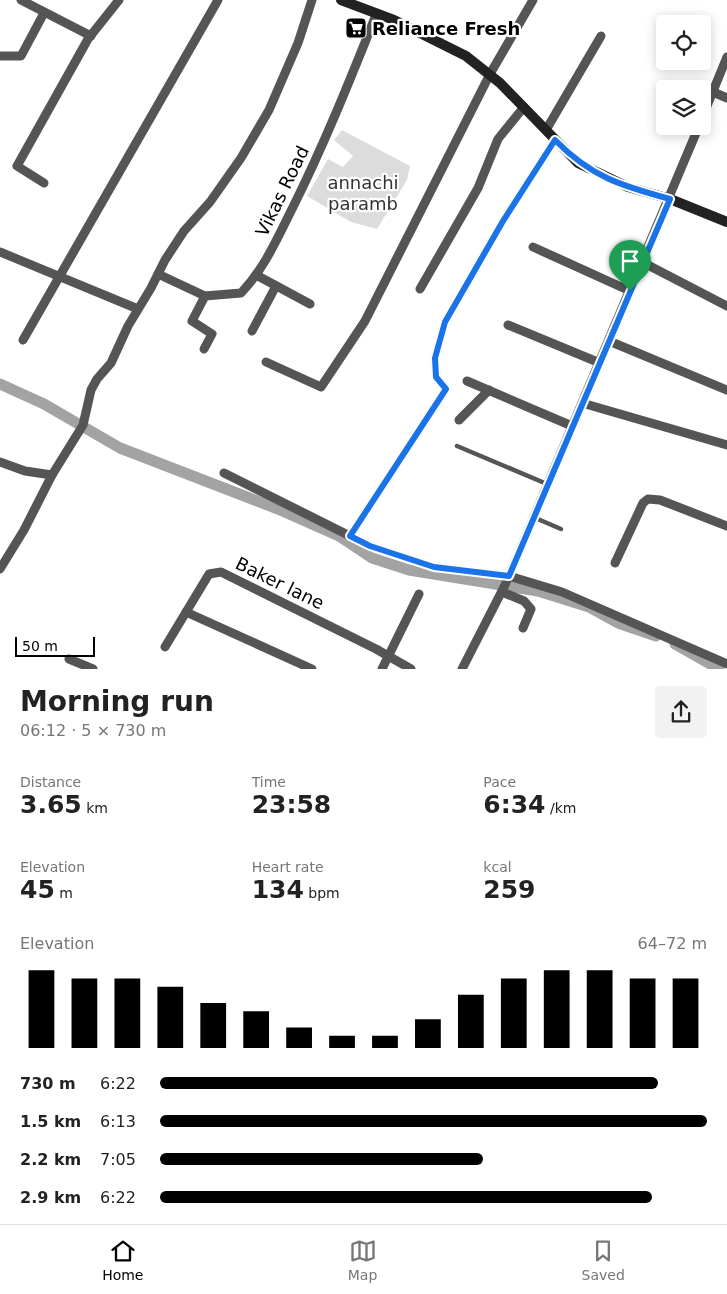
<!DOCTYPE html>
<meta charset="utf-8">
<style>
body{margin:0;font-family:"DejaVu Sans",sans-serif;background:#f2f2f2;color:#222;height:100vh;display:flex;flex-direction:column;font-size:19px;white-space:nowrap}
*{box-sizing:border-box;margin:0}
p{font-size:16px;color:#767676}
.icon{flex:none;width:28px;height:28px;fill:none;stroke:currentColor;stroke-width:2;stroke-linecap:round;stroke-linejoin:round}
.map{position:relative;height:669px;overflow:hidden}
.drawer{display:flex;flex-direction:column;background:#fff;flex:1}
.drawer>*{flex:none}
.controls{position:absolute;left:656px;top:15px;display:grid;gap:10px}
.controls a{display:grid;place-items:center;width:55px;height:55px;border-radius:5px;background:#fff;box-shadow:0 2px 12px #0003;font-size:25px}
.scale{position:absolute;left:15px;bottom:12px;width:80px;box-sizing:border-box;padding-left:5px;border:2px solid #000;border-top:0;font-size:14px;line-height:18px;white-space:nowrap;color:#000;-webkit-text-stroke:4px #fff;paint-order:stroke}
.pin{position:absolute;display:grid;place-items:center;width:42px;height:42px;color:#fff;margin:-51px -21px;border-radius:50% 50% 50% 0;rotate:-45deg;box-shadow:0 0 5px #0007}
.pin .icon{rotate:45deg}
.round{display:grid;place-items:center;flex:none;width:52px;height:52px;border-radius:5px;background:#f2f2f2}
.headline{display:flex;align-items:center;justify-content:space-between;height:85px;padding:0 20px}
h1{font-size:28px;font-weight:700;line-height:38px}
.figures{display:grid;grid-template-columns:repeat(3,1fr);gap:8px;height:85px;padding:5px 20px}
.figures div{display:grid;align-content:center}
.figures b{font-size:25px;font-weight:700}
.figures small{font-size:14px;font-weight:400}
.figures p{font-size:14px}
.chart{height:140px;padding:10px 20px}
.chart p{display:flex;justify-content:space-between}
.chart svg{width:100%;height:90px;margin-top:5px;stroke:#000;stroke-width:6}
ul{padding:0 20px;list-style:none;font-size:16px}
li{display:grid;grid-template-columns:80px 60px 1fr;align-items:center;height:38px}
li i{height:12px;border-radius:6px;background:#000}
.menu{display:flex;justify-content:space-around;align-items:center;height:70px;border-top:1px solid #e0e0e0;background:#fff;font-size:14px;color:#767676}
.menu a{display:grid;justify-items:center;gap:2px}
.menu .current{color:#000}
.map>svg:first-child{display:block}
</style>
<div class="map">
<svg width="727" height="669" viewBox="0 0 727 669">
<rect width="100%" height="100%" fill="#fff"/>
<path fill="#dcdcdc" d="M342 130 410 166 407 180 377 229 351 222 307 196 328 159 343 167 353 156 334 140Z"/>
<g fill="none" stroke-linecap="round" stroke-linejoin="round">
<g stroke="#a3a3a3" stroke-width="11">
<path d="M0 384 44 404 120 448 278 509 339 536 372 558 409 570 538 591 589 607 618 623 656 636"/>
<path d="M675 644 719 669"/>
</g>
<g stroke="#555" stroke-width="4.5">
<path d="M457 446 547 484"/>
<path d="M533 517 561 529"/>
</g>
<g stroke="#555" stroke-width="9">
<path d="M21 0 91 36"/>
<path d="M0 56H21L44 13"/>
<path d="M713 92 727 98"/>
<path d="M702 118 727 57"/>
<path d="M546 130 601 36"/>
<path d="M44 183 17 166 88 39 119 0"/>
<path d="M533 247 630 291"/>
<path d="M0 252 138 309"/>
<path d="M642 262 727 306"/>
<path d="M158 274 205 296 241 293C264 269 277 239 292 209 324 145 350 80 376 15"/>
<path d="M258 276 310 304"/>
<path d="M420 289 478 188 498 139 524 107"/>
<path d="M508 325 600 363"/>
<path d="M252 331 276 286"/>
<path d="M23 340 218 0"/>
<path d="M609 341 727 390"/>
<path d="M204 349 212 334 192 321 205 296"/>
<path d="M266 362 321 387 365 321 490 74 533 0"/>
<path d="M467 381 572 426"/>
<path d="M582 403 727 445"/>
<path d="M459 420 489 390"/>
<path d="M0 462 25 471 52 475 24 530 0 569"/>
<path d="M224 473 370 546 434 567 509 576 562 592 727 664"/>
<path d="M52 475 83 425 91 390 97 379 111 363 128 326 151 288 165 260 184 231 210 202 241 158 269 110 298 43 312 0"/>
<path d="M350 536 446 389 436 377 435 358 445 322 503 221 555 140"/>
<path d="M615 563 643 503 648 499 660 500 727 526"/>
<path d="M502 592 524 601 531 609 523 628"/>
<path d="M186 612 312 669"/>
<path d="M165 647 209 574 221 572 376 649 411 669"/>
<path d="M69 659 93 669"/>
<path d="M382 669 419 594"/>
<path d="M462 669 505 585 699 126"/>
</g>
<path stroke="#222" stroke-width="10" d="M341 0 394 20 466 56 500 83 578 163 628 187 670 199 727 222"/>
</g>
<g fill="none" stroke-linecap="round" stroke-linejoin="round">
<g stroke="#fff" stroke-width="10">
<path id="route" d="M555 140C591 177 622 186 670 199L509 576 434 567 370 546 350 536 446 389 436 377 435 358 445 322 503 221Z"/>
</g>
<use href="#route" stroke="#1a73e8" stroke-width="6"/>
</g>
<defs>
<g id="supermarket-square" transform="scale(1.125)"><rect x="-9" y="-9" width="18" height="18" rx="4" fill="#000" stroke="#fff"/><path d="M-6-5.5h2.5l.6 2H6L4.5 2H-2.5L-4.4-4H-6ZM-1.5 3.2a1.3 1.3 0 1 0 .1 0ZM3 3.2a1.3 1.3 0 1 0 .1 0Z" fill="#fff"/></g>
</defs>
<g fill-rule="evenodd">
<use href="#supermarket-square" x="356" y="28"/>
</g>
<g text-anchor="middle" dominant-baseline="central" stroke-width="4.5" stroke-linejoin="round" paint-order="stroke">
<g font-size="18" font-weight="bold" fill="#000" stroke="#fff" text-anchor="start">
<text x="372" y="28">Reliance Fresh</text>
</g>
<g font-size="18" fill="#333" stroke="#fff">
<text x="363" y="182">annachi<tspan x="363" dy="21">paramb</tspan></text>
</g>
<g font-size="18" fill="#000" stroke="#fff">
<text transform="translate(282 191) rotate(-64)">Vikas Road</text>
<text transform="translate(280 583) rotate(26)">Baker lane</text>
</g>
</g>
</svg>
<div class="controls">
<a><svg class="icon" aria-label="locate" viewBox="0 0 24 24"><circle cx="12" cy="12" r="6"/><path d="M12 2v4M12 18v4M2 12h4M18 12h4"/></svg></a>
<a><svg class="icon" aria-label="layers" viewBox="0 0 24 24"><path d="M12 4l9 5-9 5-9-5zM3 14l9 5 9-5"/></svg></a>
</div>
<div class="scale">50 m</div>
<div class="pin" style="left:630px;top:291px;background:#1e9e55"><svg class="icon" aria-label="arrive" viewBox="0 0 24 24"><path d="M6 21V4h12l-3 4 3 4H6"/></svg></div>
</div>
<section class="drawer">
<div class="headline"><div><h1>Morning run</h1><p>06:12 · 5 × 730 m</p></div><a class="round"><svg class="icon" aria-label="share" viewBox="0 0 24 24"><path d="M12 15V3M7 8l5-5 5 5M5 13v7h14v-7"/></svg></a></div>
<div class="figures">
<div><p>Distance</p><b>3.65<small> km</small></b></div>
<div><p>Time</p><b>23:58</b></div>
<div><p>Pace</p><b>6:34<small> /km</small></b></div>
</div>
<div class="figures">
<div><p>Elevation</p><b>45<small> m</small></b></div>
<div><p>Heart rate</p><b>134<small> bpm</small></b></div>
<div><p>kcal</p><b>259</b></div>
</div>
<div class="chart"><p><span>Elevation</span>64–72 m</p>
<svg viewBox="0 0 160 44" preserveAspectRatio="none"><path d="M5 44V6M15 44V10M25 44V10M35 44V14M45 44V22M55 44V26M65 44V34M75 44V38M85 44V38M95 44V30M105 44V18M115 44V10M125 44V6M135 44V6M145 44V10M155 44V10"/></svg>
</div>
<ul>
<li><b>730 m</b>6:22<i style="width:91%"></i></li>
<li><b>1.5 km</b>6:13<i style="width:100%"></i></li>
<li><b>2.2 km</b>7:05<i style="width:59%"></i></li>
<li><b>2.9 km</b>6:22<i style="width:90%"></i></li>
</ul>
</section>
<nav class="menu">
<a class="current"><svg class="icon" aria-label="home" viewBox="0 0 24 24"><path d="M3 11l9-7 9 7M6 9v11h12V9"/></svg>Home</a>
<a><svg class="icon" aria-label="map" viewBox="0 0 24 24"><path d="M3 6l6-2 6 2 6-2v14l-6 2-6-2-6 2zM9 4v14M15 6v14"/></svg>Map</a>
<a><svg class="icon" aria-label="saved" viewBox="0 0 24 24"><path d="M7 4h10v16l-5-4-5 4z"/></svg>Saved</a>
</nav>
